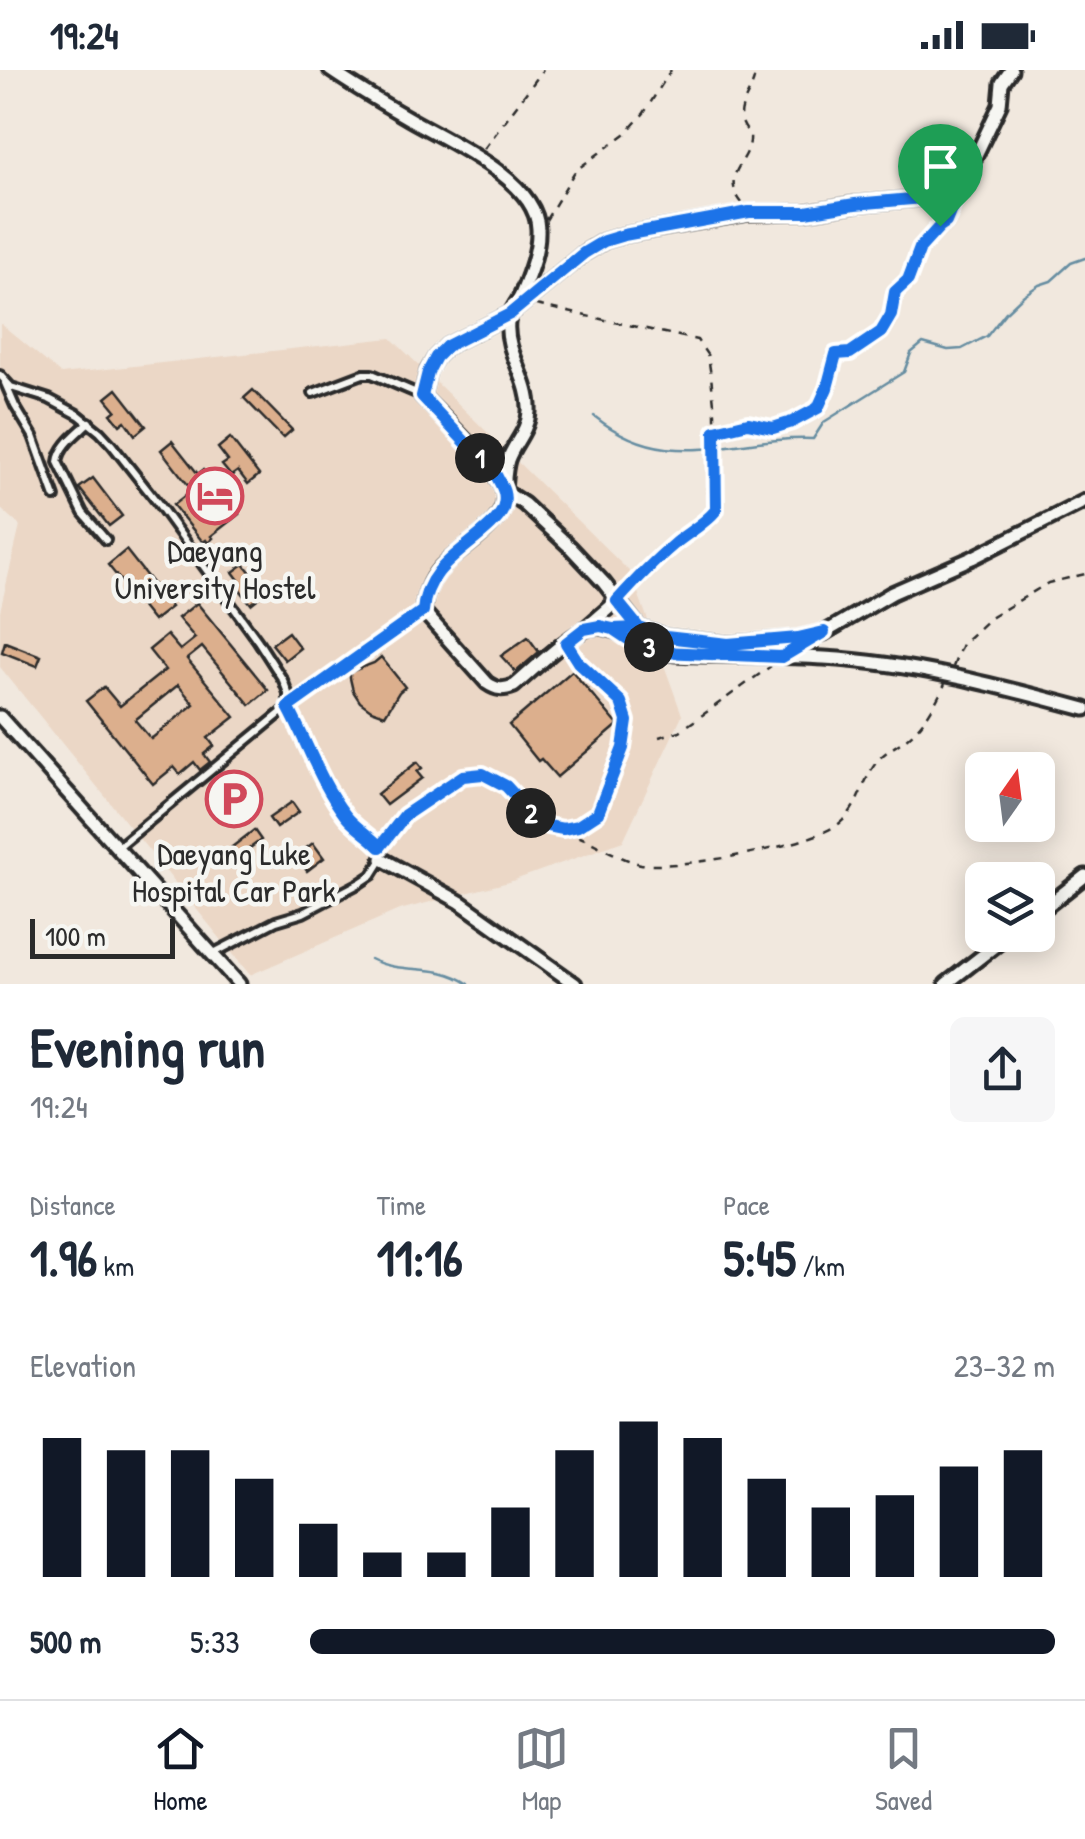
<!DOCTYPE html>
<meta charset="utf-8">
<style>
body{margin:0;font-family:"Patrick Hand",sans-serif;background:#f6f6f7;color:#1f2937;height:100vh;display:flex;flex-direction:column;font-size:38px;white-space:nowrap}
*{box-sizing:border-box;margin:0}
p{font-size:32px;color:#747a83}
.icon{flex:none;width:55px;height:55px;fill:none;stroke:currentColor;stroke-width:2;stroke-linecap:round;stroke-linejoin:round}
.map{position:relative;height:914px;overflow:hidden}
.details{display:flex;flex-direction:column;background:#fff;flex:1}
.details>*{flex:none}
.needle{width:65px;rotate:14deg}
.buttons{position:absolute;left:965px;top:682px;display:grid;gap:20px}
.buttons a{display:grid;place-items:center;width:90px;height:90px;border-radius:15px;background:#fff;box-shadow:0 5px 25px #0003;font-size:50px}
.scale{position:absolute;left:30px;bottom:25px;width:145px;box-sizing:border-box;padding-left:10px;border:5px solid #2b2b2b;border-top:0;font-size:28px;line-height:35px;white-space:nowrap;color:#2b2b2b;-webkit-text-stroke:8px #f6f6f2;paint-order:stroke}
.pin{position:absolute;display:grid;place-items:center;width:85px;height:85px;color:#fff;margin:-102px -42px;border-radius:50% 50% 50% 0;rotate:-45deg;box-shadow:0 0 10px #0007}
.pin .icon{rotate:45deg}
.km{position:absolute;width:50px;height:50px;margin:-25px;border-radius:50%;background:#222;color:#fff;font-size:28px;line-height:50px;text-align:center}
.round{display:grid;place-items:center;flex:none;width:105px;height:105px;border-radius:15px;background:#f6f6f7}
.headline{display:flex;align-items:center;justify-content:space-between;height:170px;padding:0 30px}
h1{font-size:55px;font-weight:700;line-height:75px}
.figures{display:grid;grid-template-columns:repeat(3,1fr);gap:15px;height:170px;padding:10px 30px}
.figures div{display:grid;align-content:center}
.figures b{font-size:50px;font-weight:700}
.figures small{font-size:28px;font-weight:400}
.figures p{font-size:28px}
.chart{height:280px;padding:20px 30px}
.chart p{display:flex;justify-content:space-between}
.chart svg{width:100%;height:180px;margin-top:10px;stroke:#111827;stroke-width:6}
ul{padding:0 30px;list-style:none;font-size:32px}
li{display:grid;grid-template-columns:160px 120px 1fr;align-items:center;height:75px}
li i{height:25px;border-radius:12px;background:#111827}
.status{display:flex;justify-content:space-between;align-items:center;height:70px;padding:0 50px;background:#fff;direction:ltr}
.status svg{height:28px;fill:currentColor}
.tab-bar{display:flex;justify-content:space-around;align-items:center;height:140px;border-top:2px solid #e0e1e3;background:#fff;font-size:28px;color:#747a83}
.tab-bar a{display:grid;justify-items:center;gap:5px}
.tab-bar .current{color:#111827}
.map>svg:first-child{display:block}
</style>
<div class="status"><b>19:24</b><svg viewBox="0 0 49 12"><path d="M0 12V9h3v3zM5 12V6h3v6zM10 12V3h3v9zM15 12V0h3v12zM26 1h20v11H26zM47 4h2v5h-2z"/></svg></div>
<div class="map">
<svg width="1085" height="914" viewBox="0 0 1085 914">
<rect width="100%" height="100%" fill="#f1e8de"/>
<filter id="ink" filterUnits="userSpaceOnUse"><feTurbulence type="fractalNoise" baseFrequency=".01" numOctaves="2"/><feDisplacementMap in="SourceGraphic" scale="20" xChannelSelector="R" yChannelSelector="G"/><feConvolveMatrix kernelMatrix="1 2 1 2 8 2 1 2 1" color-interpolation-filters="sRGB"/></filter>
<g filter="url(#ink)">
<path fill="#ebd7c6" d="M0 253 61 304 391 268 631 503 682 645 623 771 509 812 399 840 250 905 0 597V541L20 456 0 438Z"/>
<g fill="none" stroke-linecap="round" stroke-linejoin="round">
<g stroke="#668da1" stroke-width="2.5">
<path d="M594 346C669 406 729 366 813 369L824 352 904 302 911 283 923 273 948 280 962 279 987 266 1005 243 1024 225 1039 215 1051 211 1071 193 1085 188"/>
<path d="M370 889C404 906 435 891 469 914"/>
</g>
</g>
<g fill="#dcaf8d" stroke="#2b2b2b" stroke-width="2.5" fill-rule="evenodd">
<path d="M117 319 146 356 135 365 125 351 120 355 111 344 116 340 106 328Z"/>
<path d="M253 320 292 360 283 368 244 328Z"/>
<path d="M230 368 259 405 248 414 238 401 231 406 222 395 228 391 218 378Z"/>
<path d="M172 371 198 404 203 400 239 444 211 466 213 468 208 473 206 470 203 472 173 435 192 420 161 380Z"/>
<path d="M93 408 122 446 109 456 79 418Z"/>
<path d="M126 480 171 537 153 551 108 495Z"/>
<path d="M244 494 266 522 251 534 235 513 239 510 233 502Z"/>
<path d="M197 533 268 620 250 635 202 577 187 589 235 647 208 668 214 676 204 684 210 692 200 700 194 692 180 704 174 697 153 714 86 631 104 617 120 636 165 600 149 580 167 565 180 580 195 568 178 548ZM178 615 194 634 151 669 135 650Z"/>
<path d="M288 562 300 578 285 590 272 574Z"/>
<path d="M528 567 539 582 516 602 501 586Z"/>
<path d="M5 572 41 586 37 596 2 582Z"/>
<path d="M381 587 405 617 399 622 385 645 371 640 360 632 353 621 350 608V602L374 593Z"/>
<path d="M572 601 618 655 557 707 541 689 538 691 509 655Z"/>
<path d="M417 692 422 698 417 702 422 708 386 735 377 724Z"/>
<path d="M292 732 299 742 276 758 269 748Z"/>
<path d="M254 760 261 770 239 786 232 777Z"/>
<path d="M313 773 324 788 307 801 296 786Z"/>
</g>
<g fill="none" stroke-linecap="round" stroke-linejoin="round">
<g stroke="#2b2b2b" stroke-width="14">
<g id="lane">
<path d="M0 305 11 317 49 329 79 345 100 362 112 375 157 432 258 571 283 610 288 623V637L118 777"/>
<path d="M5 313 15 336 33 366 55 427"/>
<path d="M313 323 363 304H372L421 325"/>
<path d="M89 352C78 363 60 375 58 392L83 443 106 470"/>
<path d="M381 777 405 745 463 706 483 704 506 715 531 743 548 756 563 759 578 756 598 743 623 679 627 651 621 631 578 592 566 573"/>
<path d="M212 884 276 851 303 843 360 813 372 805 382 789 381 777 373 769 360 762 333 728 288 637 422 542"/>
</g>
</g>
<g stroke="#2b2b2b" stroke-width="19">
<g id="street">
<path d="M330 0C355 17 382 33 408 48 445 70 537 109 538 159 539 181 529 205 521 225 517 234 509 242 508 253 505 283 531 311 529 342 528 361 514 373 508 390 505 400 505 411 504 421L524 434 571 478 604 513 639 558 666 567 728 574 798 569 824 563 892 523 972 488 1085 431"/>
<path d="M1011 0 1002 13 1000 35 957 125 855 134 806 142 749 143 624 165 604 171 584 183 510 244 447 276 436 287 428 301 422 326C440 345 496 398 503 419 515 451 458 478 440 499 430 510 424 526 423 541L487 613C497 620 503 620 514 616 532 601 572 561 593 557 614 554 641 577 663 582 681 586 699 585 717 585 752 586 788 586 824 588 913 593 999 616 1085 639"/>
<path d="M586 558 617 531"/>
<path d="M0 647 239 914"/>
<path d="M382 789 460 832 575 914"/>
<path d="M1038 843 1085 806"/>
<path d="M946 914 1009 865"/>
</g>
</g>
<g stroke="#2b2b2b" stroke-width="2.5" stroke-dasharray="8 8" stroke-linecap="butt">
<path d="M484 79 543 0"/>
<path d="M742 133C718 102 753 93 750 64 727 41 756 24 755 0"/>
<path d="M546 150 575 101 625 64 644 43 671 0"/>
<path d="M536 235 697 270 708 286 711 306 715 343 716 440C706 453 691 460 678 471 659 486 642 503 626 522"/>
<path d="M717 361 748 353 773 357 792 351 818 338 825 326 837 284C859 282 889 264 894 239 895 233 894 227 895 221L908 209 920 178 946 152 953 136"/>
<path d="M953 597 962 574 990 548 1048 513 1085 504"/>
<path d="M659 667 680 661 771 596"/>
<path d="M578 766C596 774 623 790 641 794 678 800 814 776 841 752 861 735 863 705 881 687 888 680 898 675 906 669 924 655 935 634 945 614"/>
</g>
<use href="#lane" stroke="#f6f6f2" stroke-width="6"/>
<use href="#street" stroke="#f6f6f2" stroke-width="11"/>
</g>
</g>
<g fill="none" stroke-linecap="round" stroke-linejoin="round" filter="url(#ink)">
<g stroke="#fff" stroke-width="20">
<path id="route" d="M940 156 946 152 957 125 855 134 806 142H749L624 165 604 171 584 183 510 244 447 276 436 287 428 302 422 326 496 405C501 415 507 423 504 435 503 443 497 449 491 455 463 482 426 498 423 541L288 637C307 672 321 714 345 745 355 758 369 765 380 777L405 745 463 706 483 704 506 716 531 743 548 756 563 759 578 756 598 743 623 678 627 651 621 632 578 592 566 573 584 559 600 556 613 559 639 558 666 567 728 574 798 568 824 562 782 587 662 582 628 569 613 559 639 558 617 531C635 511 653 492 673 475 687 463 705 454 716 440L715 361 748 353 773 358 792 352 818 338 827 318 836 284 850 283 881 262 891 245 895 222 908 210 920 178 940 156"/>
</g>
<use href="#route" stroke="#1a73e8" stroke-width="12"/>
</g>
<defs>
<g id="hotel-ring" transform="scale(2.875)"><circle r="9.5" fill="#f6f6f2" stroke="#d1495b" stroke-width="1.5"/><path d="M-6-4.5h1.5V1H6V5H4.5V3h-9V5H-6ZM-4 0a1.8 1.8 0 1 1 3.6 0ZM.5 0V-2.5h3Q6-2.5 6 0Z" fill="#d1495b"/></g>
<g id="parking-ring" transform="scale(2.875)"><circle r="9.5" fill="#f6f6f2" stroke="#d1495b" stroke-width="1.5"/><path d="M-3.5-5.5H1a3.5 3.5 0 0 1 0 7H-1V5.5H-3.5ZM-1-3.4V-.6H.8a1.4 1.4 0 0 0 0-2.8Z" fill="#d1495b"/></g>
</defs>
<g fill-rule="evenodd">
<use href="#hotel-ring" x="215" y="426"/>
<use href="#parking-ring" x="234" y="729"/>
</g>
<g text-anchor="middle" dominant-baseline="central" stroke-width="9" stroke-linejoin="round" paint-order="stroke">
<g font-size="32" fill="#2b2b2b" stroke="#f6f6f2">
<text x="215" y="480">Daeyang<tspan x="215" dy="37">University Hostel</tspan></text>
<text x="234" y="783">Daeyang Luke<tspan x="234" dy="37">Hospital Car Park</tspan></text>
</g>
</g>
</svg>
<div class="buttons">
<a><svg class="needle" viewBox="-14 -14 28 28"><path d="M0-13l5 13h-10z" fill="#e53935"/><path d="M0 13l5-13h-10z" fill="#747a83"/></svg></a>
<a><svg class="icon" aria-label="layers" viewBox="0 0 24 24"><path d="M12 4l9 5-9 5-9-5zM3 14l9 5 9-5"/></svg></a>
</div>
<div class="scale">100 m</div>
<div class="pin" style="left:940px;top:156px;background:#1e9e55"><svg class="icon" aria-label="arrive" viewBox="0 0 24 24"><path d="M6 21V4h12l-3 4 3 4H6"/></svg></div>
<b class="km" style="left:480px;top:388px">1</b>
<b class="km" style="left:531px;top:743px">2</b>
<b class="km" style="left:649px;top:577px">3</b>
</div>
<section class="details">
<div class="headline"><div><h1>Evening run</h1><p>19:24</p></div><a class="round"><svg class="icon" aria-label="share" viewBox="0 0 24 24"><path d="M12 15V3M7 8l5-5 5 5M5 13v7h14v-7"/></svg></a></div>
<div class="figures">
<div><p>Distance</p><b>1.96<small> km</small></b></div>
<div><p>Time</p><b>11:16</b></div>
<div><p>Pace</p><b>5:45<small> /km</small></b></div>
</div>
<div class="chart"><p><span>Elevation</span>23–32 m</p>
<svg viewBox="0 0 160 44" preserveAspectRatio="none"><path d="M5 44V10M15 44V13M25 44V13M35 44V20M45 44V31M55 44V38M65 44V38M75 44V27M85 44V13M95 44V6M105 44V10M115 44V20M125 44V27M135 44V24M145 44V17M155 44V13"/></svg>
</div>
<ul>
<li><b>500 m</b>5:33<i style="width:100%"></i></li>
</ul>
</section>
<nav class="tab-bar">
<a class="current"><svg class="icon" aria-label="home" viewBox="0 0 24 24"><path d="M3 11l9-7 9 7M6 9v11h12V9"/></svg>Home</a>
<a><svg class="icon" aria-label="map" viewBox="0 0 24 24"><path d="M3 6l6-2 6 2 6-2v14l-6 2-6-2-6 2zM9 4v14M15 6v14"/></svg>Map</a>
<a><svg class="icon" aria-label="saved" viewBox="0 0 24 24"><path d="M7 4h10v16l-5-4-5 4z"/></svg>Saved</a>
</nav>
